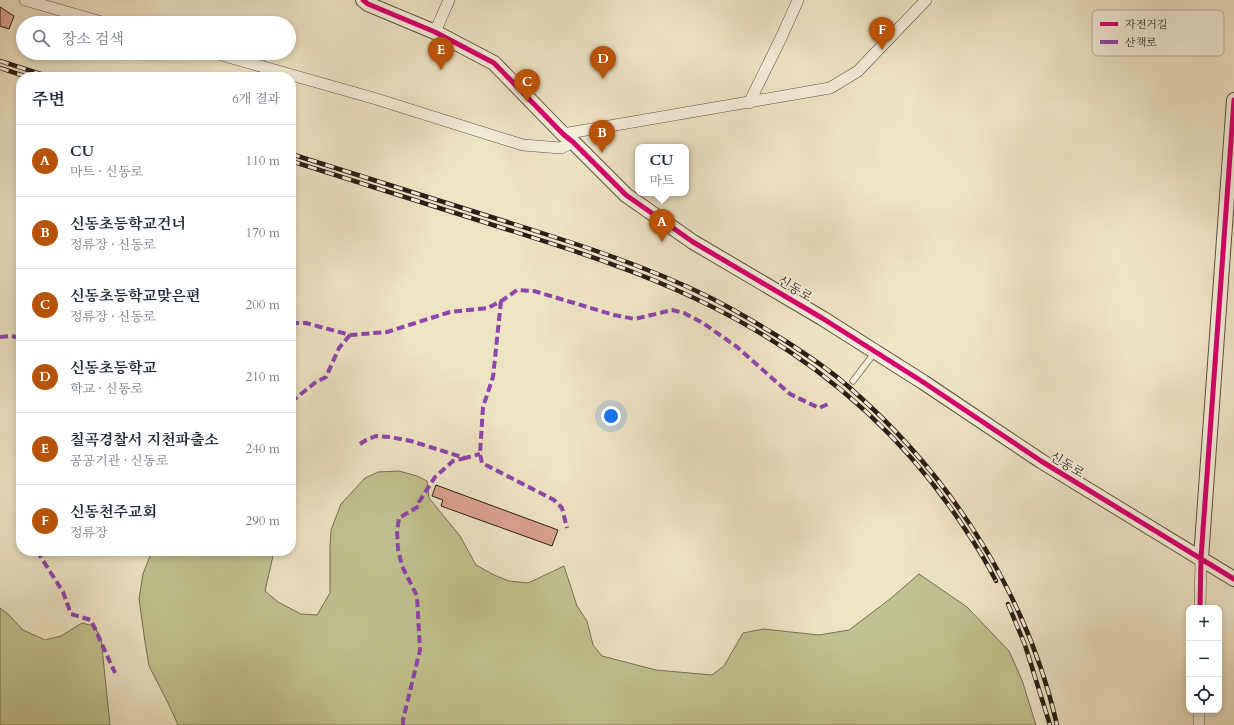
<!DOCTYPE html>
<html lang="ko">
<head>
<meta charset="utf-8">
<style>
	body { margin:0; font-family:Cardo,"Noto Serif KR",serif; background:#f6f6f7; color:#1f2937 }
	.controls { position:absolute; right:12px; bottom:12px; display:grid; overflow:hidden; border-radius:8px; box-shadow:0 2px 6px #0003 }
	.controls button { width:36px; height:36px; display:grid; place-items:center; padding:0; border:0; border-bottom:1px solid #e0e1e3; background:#fff; color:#1f2937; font:20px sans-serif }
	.you { position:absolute; left:611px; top:416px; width:14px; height:14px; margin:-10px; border:3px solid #fff; border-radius:50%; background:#1a73e8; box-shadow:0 0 0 6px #1a73e833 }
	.badge { display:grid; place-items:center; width:26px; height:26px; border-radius:50%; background:#b45309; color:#fff; font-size:13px; font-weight:700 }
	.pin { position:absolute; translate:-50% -33px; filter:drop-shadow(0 1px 2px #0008) }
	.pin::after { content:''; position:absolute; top:21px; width:14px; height:12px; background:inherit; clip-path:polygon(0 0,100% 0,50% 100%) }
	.popup { position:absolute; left:635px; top:144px; width:54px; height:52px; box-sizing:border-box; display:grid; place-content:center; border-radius:8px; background:#fff; filter:drop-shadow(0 1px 3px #0005); font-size:13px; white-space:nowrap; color:#747a83 }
	.popup b { font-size:15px; color:#1f2937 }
	.popup::after { content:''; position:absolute; left:50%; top:100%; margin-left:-8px; border:8px solid transparent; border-top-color:#fff }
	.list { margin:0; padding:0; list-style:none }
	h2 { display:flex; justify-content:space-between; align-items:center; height:52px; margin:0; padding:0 16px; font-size:17px }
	h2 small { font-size:13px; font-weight:400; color:#747a83 }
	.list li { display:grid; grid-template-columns:26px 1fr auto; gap:12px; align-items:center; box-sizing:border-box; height:72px; padding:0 16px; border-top:1px solid #e0e1e3 }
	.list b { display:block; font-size:15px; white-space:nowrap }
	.list p { margin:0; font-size:13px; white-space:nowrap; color:#747a83 }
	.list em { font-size:13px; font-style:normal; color:#747a83 }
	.icon { flex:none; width:22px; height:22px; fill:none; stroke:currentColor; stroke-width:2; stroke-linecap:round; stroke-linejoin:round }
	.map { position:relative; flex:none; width:1234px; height:725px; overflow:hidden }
	.search { position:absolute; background:#fff; box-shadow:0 2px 6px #0003; left:16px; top:16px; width:280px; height:44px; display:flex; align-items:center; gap:10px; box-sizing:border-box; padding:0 14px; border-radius:22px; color:#747a83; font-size:15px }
	.panel { position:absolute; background:#fff; box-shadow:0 2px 6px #0003; left:16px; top:72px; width:280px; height:484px; border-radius:16px }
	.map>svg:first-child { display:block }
	.green { fill:#c0c28f; stroke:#757054 }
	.building { fill:#dba28f; stroke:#2a1e18 }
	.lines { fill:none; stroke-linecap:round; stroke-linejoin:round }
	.service-casing { stroke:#5b5043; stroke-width:7 }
	.minor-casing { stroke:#5b5043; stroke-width:12 }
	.tertiary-casing { stroke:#5b5043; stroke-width:16 }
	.service { stroke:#f3edd9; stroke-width:5.5 }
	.minor { stroke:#f3edd9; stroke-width:11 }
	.tertiary { stroke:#f3edd9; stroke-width:14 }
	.rail-casing { stroke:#2a1e18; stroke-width:4.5 }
	.rail { stroke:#f3edd9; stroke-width:3; stroke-dasharray:9; stroke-linecap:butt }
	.quiet { stroke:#8e44ad; stroke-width:4; stroke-dasharray:8 4; stroke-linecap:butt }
	.cycleway-casing { stroke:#f3edd9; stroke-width:8 }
	.cycleway { stroke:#d6006c; stroke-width:5 }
	.labels { text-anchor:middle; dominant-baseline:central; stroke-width:3.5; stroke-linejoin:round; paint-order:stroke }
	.street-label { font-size:13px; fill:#2a1e18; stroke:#f3edd9 }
	.key { fill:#f3edd9; stroke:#b7af9f; stroke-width:1 }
	.key-label { font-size:11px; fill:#2a1e18 }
</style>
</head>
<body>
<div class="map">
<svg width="1234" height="725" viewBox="0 0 1234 725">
	<rect width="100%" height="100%" fill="#ede4c4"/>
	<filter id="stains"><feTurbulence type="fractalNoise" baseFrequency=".005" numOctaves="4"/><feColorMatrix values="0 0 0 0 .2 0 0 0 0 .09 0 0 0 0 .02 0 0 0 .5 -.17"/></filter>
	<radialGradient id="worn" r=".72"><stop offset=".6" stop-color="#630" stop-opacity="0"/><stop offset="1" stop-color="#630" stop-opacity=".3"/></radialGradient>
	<path class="green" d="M399 471 417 476 427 481 429 498 460 536 476 565 494 575 509 581 528 583 564 566 577 606 587 621 593 645 602 656 656 670 712 675 724 666 743 633 763 629 819 635 849 630 890 599 919 574 967 607 1009 651 1022 680 1036 725H178L168 703 149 666 145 642 139 599 143 574 152 551H270L273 556 265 591 278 602 301 614 317 615 330 593V548L331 530 341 504 365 478 378 472Z
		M0 608 8 614 23 630 45 640 61 636 82 623 94 626 101 638 110 725H0Z"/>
	<path class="building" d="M0 7 14 16 9 29 0 26Z
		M436 485 558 530 552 546 441 506 443 500 432 496Z"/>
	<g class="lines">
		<defs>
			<path id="service" d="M853 381 875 352"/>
			<path id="minor" d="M25 0 105 23
				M435 32 449 0
				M214 53 373 98 523 145 561 148 573 142
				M749 103 781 38 798 0
				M563 134 830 88 858 71 926 0
				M1200 608 1201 558
				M1199 725V710"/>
			<path id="tertiary" d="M363 0 368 4 435 32 494 63 563 134 573 142 626 195 693 242 822 318 923 382 1041 461 1234 579
				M1201 558 1234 100"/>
		</defs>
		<use href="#service" class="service-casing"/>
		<use href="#minor" class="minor-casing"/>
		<use href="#tertiary" class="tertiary-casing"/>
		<use href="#service" class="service"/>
		<use href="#minor" class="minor"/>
		<use href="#tertiary" class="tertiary"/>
		<defs>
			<path id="rail" d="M0 61 50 77
				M0 68 27 77
				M291 154C362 176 433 199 504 221 574 243 644 265 709 297 735 310 760 325 784 340 807 355 830 370 850 388 951 476 1027 594 1057 725
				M291 161C357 182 424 203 490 224 559 246 629 267 694 298 803 349 894 422 961 523 974 542 986 561 996 581
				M1008 604 1025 645 1050 725"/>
		</defs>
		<use href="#rail" class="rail-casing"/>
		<use href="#rail" class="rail"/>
		<path class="quiet" d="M501 301 493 377 483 407 480 454 482 463 554 500 562 508 567 528
			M291 323H306L350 335 387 332 450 312 488 308 503 300 517 290 534 291 614 315 635 319 672 310 684 313 703 323 737 347 790 394 819 408 828 404
			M0 337 11 336 21 338
			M291 402 316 382 326 377 339 348 350 335
			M360 444 366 440 376 436 389 437 411 441 465 458 480 454
			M37 551 63 592 71 614 91 620 115 673
			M403 725V720L420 650 417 596 402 566 398 549 397 531 399 518 419 506V502L435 477 453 461 465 458"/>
		<defs>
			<path id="cycleway" d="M363 0 368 4 435 32 494 63 563 134 573 142 626 195 693 242 822 318 923 382 1041 461 1234 579
				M1200 608 1201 558 1234 100"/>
		</defs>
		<use href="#cycleway" class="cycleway-casing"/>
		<use href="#cycleway" class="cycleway"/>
	</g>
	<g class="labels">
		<g class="street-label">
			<text transform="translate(795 289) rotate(31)">신동로</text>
			<text transform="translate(1067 465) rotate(31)">신동로</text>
		</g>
	</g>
	<rect x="1092" y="10" width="132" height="46" rx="6" class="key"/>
	<rect x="1100" y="22" width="18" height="4" fill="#d6006c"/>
	<rect x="1100" y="40" width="18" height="4" fill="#8e44ad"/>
	<g class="key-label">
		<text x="1125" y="28">자전거길</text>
		<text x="1125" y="46">산책로</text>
	</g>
	<rect width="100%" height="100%" filter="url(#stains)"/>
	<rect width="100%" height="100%" fill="url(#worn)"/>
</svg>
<div class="controls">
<button>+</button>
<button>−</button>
<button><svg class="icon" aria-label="locate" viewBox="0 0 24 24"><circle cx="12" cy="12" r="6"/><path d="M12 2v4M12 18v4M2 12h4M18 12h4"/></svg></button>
</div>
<div class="you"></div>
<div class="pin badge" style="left:662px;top:242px">A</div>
<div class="popup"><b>CU</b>마트</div>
<div class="pin badge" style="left:602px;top:153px">B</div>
<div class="pin badge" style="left:527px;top:102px">C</div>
<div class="pin badge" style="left:603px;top:79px">D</div>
<div class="pin badge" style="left:441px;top:70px">E</div>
<div class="pin badge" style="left:882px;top:50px">F</div>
<div class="search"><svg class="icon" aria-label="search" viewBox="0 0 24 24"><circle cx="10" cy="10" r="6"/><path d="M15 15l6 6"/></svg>장소 검색</div>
<section class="panel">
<h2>주변<small>6개 결과</small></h2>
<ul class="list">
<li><span class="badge">A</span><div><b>CU</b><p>마트 · 신동로</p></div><em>110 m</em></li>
<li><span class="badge">B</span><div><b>신동초등학교건너</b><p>정류장 · 신동로</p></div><em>170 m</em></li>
<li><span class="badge">C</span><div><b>신동초등학교맞은편</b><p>정류장 · 신동로</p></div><em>200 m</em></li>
<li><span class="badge">D</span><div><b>신동초등학교</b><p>학교 · 신동로</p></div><em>210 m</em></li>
<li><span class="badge">E</span><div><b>칠곡경찰서 지천파출소</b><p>공공기관 · 신동로</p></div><em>240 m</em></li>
<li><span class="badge">F</span><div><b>신동천주교회</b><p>정류장</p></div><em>290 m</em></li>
</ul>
</section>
</div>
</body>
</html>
